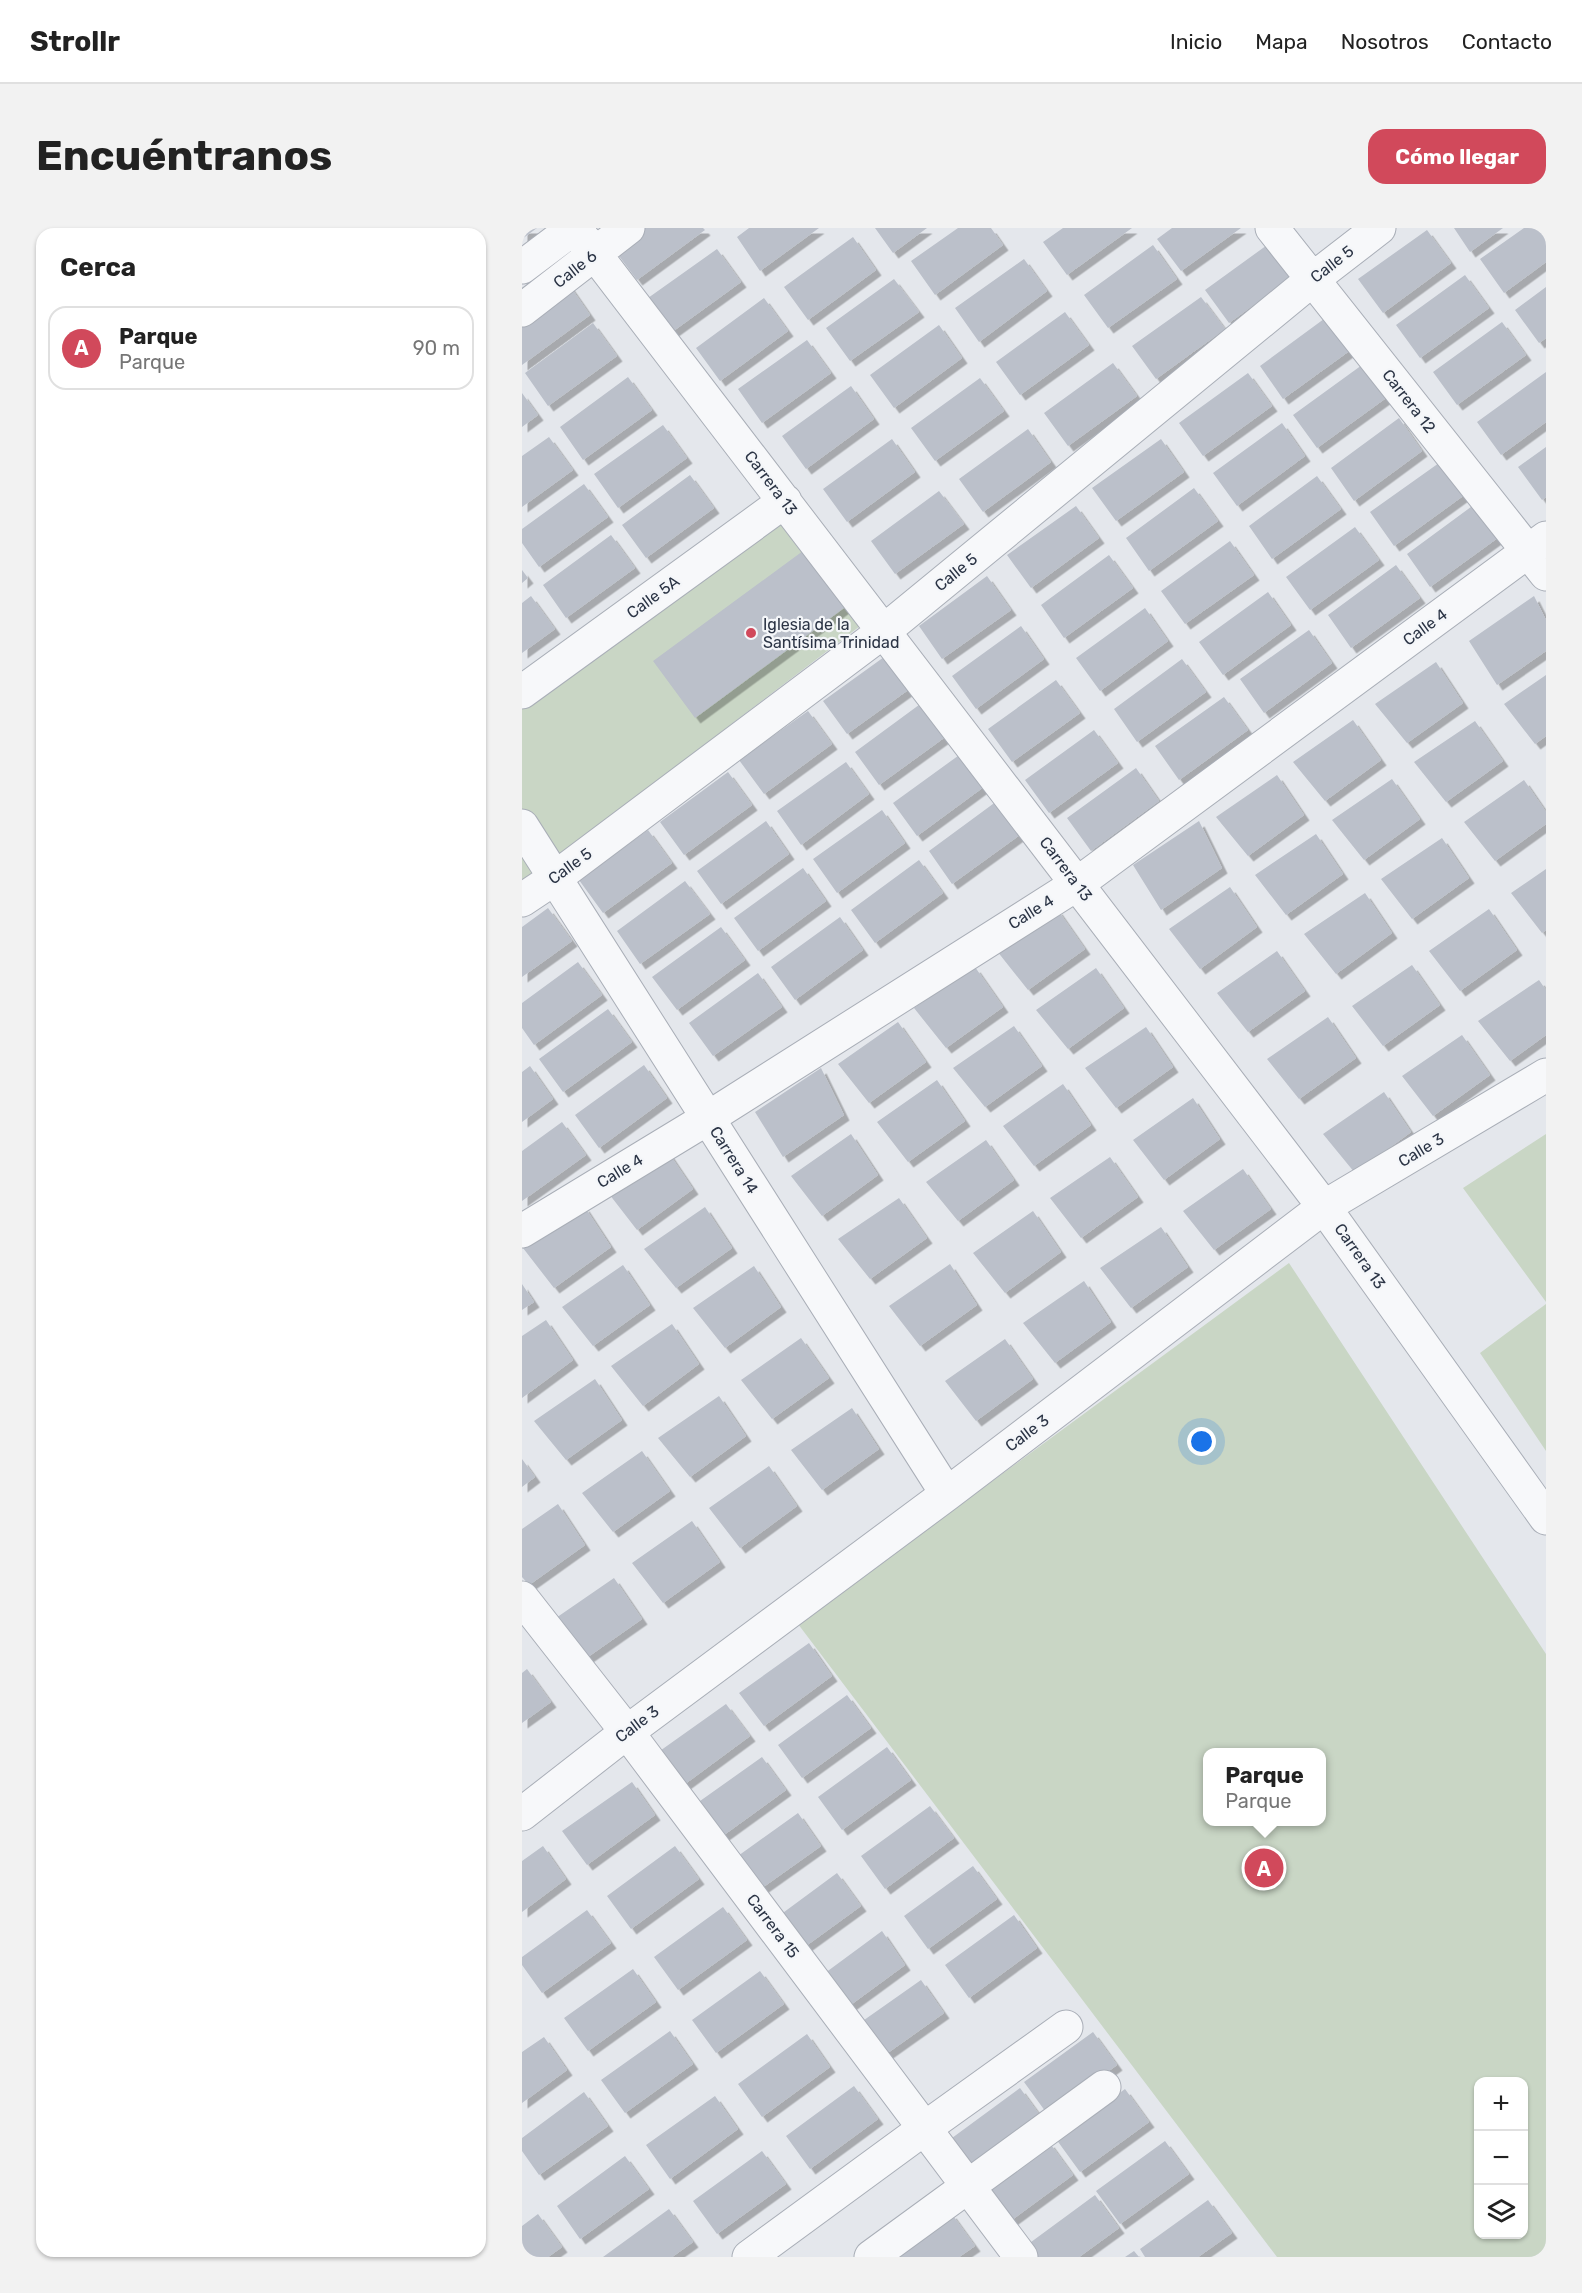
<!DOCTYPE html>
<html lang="es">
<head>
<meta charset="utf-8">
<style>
	body { margin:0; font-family:Rubik,sans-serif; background:#f2f2f2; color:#222 }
	.controls { position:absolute; right:18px; bottom:18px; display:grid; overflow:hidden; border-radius:12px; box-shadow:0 2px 4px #0004 }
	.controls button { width:54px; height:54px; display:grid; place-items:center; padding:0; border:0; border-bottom:2px solid #e0e0e0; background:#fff; color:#222; font:30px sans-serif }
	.you { position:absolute; left:680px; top:1214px; width:21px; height:21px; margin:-15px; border:4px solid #fff; border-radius:50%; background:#1a73e8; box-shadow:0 0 0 9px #1a73e833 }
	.badge { display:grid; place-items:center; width:39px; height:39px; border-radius:50%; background:#d1495b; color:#fff; font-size:20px; font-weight:700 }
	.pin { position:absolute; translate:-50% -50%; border:3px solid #fff; box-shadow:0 2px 6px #0006 }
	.popup { position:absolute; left:681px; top:1520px; width:123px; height:78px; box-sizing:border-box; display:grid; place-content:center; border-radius:12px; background:#fff; filter:drop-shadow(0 2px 4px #0005); font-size:20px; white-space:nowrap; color:#767676 }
	.popup b { font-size:22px; color:#222 }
	.popup::after { content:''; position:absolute; left:50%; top:100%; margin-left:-12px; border:12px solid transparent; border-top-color:#fff }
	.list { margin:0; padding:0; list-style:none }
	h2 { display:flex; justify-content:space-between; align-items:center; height:78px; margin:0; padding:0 24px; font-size:26px }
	h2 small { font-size:20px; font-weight:400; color:#767676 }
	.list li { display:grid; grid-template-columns:39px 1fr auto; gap:18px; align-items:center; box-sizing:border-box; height:84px; margin:0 12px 12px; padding:0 12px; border:2px solid #e0e0e0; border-radius:18px }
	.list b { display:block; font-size:22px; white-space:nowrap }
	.list p { margin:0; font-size:20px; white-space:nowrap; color:#767676 }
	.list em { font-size:20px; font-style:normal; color:#767676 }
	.icon { flex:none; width:33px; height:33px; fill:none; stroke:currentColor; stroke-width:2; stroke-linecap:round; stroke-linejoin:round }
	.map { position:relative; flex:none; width:1024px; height:2029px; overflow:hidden; border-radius:18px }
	header { display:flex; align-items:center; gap:36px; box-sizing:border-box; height:84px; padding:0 30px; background:#fff; border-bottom:2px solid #e0e0e0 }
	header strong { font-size:28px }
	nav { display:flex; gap:33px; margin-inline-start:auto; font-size:21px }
	.intro { display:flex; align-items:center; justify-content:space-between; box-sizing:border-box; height:144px; padding:0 36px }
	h1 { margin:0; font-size:42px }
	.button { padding:15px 27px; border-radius:18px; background:#d1495b; color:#fff; font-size:21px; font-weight:700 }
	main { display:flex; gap:36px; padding:0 36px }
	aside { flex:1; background:#fff; border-radius:18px; box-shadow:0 2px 4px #0004 }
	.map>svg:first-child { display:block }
	.green { fill:#c9d6c5; fill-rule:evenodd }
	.building { fill:#bbc0ca; filter:url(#shadow) }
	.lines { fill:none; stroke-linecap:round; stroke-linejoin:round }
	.minor-casing { stroke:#a9aeb7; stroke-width:35 }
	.minor { stroke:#f7f8fa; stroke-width:33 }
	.poi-dot { fill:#d1495b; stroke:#f4f6f9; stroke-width:2 }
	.labels { text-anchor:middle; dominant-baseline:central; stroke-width:4.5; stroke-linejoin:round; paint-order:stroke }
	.street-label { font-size:16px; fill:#2b3445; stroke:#f4f6f9 }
	.poi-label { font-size:16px; fill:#2b3445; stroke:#f4f6f9; text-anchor:start }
</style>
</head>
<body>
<header>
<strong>Strollr</strong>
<nav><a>Inicio</a><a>Mapa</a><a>Nosotros</a><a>Contacto</a></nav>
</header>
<div class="intro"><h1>Encuéntranos</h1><a class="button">Cómo llegar</a></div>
<main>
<aside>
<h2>Cerca<small></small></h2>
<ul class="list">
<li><span class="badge">A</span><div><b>Parque</b><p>Parque</p></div><em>90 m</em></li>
</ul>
</aside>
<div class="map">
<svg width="1024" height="2029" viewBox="0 0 1024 2029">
	<defs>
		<filter id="shadow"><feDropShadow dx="5.5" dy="5.5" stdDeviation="0" flood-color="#0004"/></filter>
	</defs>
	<rect width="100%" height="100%" fill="#e4e7ec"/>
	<path class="green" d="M266 288 342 395 0 656V475Z
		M1024 906V1074L941 960Z
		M767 1035 1024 1426V2029H755L276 1396ZM685 1524H799V1594H685ZM957 1854H1002V2006H957Z
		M1024 1076V1223L958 1125Z"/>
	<path class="building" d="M0 0H15L0 11Z
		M118 0H181L183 2 115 52 91 20Z
		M227 0H297L238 43 215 9Z
		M353 0H405L371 25Z
		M436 0H469L481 17 413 67 389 33Z
		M541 0H610L545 47 521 14Z
		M650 0H719L659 43 635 11Z
		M932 0H981L948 24Z
		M1002 0H1024V34L982 65 958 31Z
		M905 2 929 35 861 85 836 51Z
		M331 9 354 42 286 92 262 59Z
		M752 12 775 45 707 95 683 62Z
		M631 17 655 51 586 100 562 67Z
		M195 21 219 54 150 104 126 70Z
		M502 31 525 63 457 114 433 80Z
		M943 47 967 80 898 130 874 97Z
		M372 51 397 84 328 133 304 100Z
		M45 54 68 87 0 137V86Z
		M1024 59V110L1017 115 993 82Z
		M679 69 703 101 634 151 610 118Z
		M242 70 266 103 198 153 174 120Z
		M543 84 567 117 498 167 474 134Z
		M806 88 830 121 761 171 738 138Z
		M980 94 1004 127 935 177 911 144Z
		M71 95 95 128 26 178 3 145Z
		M417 97 440 130 372 180 348 147Z
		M285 112 309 145 240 195 216 161Z
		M591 135 615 168 546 218 522 185Z
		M840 137 864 170 795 220 771 187Z
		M1024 144V194L979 227 955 194Z
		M726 145 750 178 681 228 657 195Z
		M106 149 130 182 61 232 38 199Z
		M458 150 482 183 413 233 389 200Z
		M329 158 352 191 284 241 260 208Z
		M0 165 16 187 0 199Z
		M877 190 900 223 832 273 809 240Z
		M760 195 783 228 715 278 691 245Z
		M141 197 165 230 96 280 72 246Z
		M506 201 529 234 461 284 437 251Z
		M27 209 51 242 0 279V228Z
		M370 211 393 244 325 294 301 261Z
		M639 211 662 244 594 293 570 260Z
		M1024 219V269L1020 272 996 239Z
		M917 235 941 268 872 318 848 284Z
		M168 247 192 280 124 330 100 297Z
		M795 248 819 281 750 331 727 298Z
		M62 256 86 289 17 339 0 315V301Z
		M672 260 696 293 627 343 604 310Z
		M417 263 442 296 373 346 349 313Z
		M953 276 977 309 908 359 885 326Z
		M554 278 577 310 509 360 485 327Z
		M833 299 857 332 788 382 764 349Z
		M89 307 113 340 44 390 21 357Z
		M708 313 732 347 663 396 639 363Z
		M285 320 326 377 173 490 131 433Z
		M587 327 611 360 542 410 519 377Z
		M874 337 898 370 829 420 806 387Z
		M0 342 6 350 0 355Z
		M465 348 489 382 420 431 397 398Z
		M746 364 769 397 701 447 677 414Z
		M9 368 33 401 0 425V375Z
		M1012 368 1024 392V423L975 457 947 413Z
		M623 380 646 413 578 463 554 430Z
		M499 398 522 431 454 481 430 448Z
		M787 402 810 435 742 485 718 451Z
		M369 424 393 457 325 506 301 473Z
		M660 431 684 464 615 514 592 481Z
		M914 434 941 475 885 515 853 476Z
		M1024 447V508L1013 516 982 476Z
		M534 452 558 485 490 534 466 501Z
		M702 469 726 502 657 552 633 518Z
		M401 474 426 507 357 557 333 524Z
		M286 483 310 516 242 566 217 532Z
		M831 492 859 532 803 573 771 534Z
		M953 493 981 533 924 574 892 534Z
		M572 502 596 535 527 585 503 552Z
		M440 525 463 558 395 608 371 575Z
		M324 534 347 566 279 617 255 583Z
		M614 540 637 573 569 623 545 590Z
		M206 544 230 577 162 627 138 594Z
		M755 547 782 587 726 628 694 589Z
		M870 551 898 591 842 632 810 592Z
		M1002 552 1024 584V596L973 633 942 594Z
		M475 573 499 606 430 656 407 623Z
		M360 582 383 615 315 665 291 631Z
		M244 593 267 626 199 676 175 643Z
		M677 593 700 640 639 682 611 637Z
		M126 602 150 635 81 685 57 652Z
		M794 606 821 646 764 687 733 647Z
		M920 610 947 650 890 691 859 651Z
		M397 632 421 665 353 715 329 682Z
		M281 640 304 673 236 723 212 690Z
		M1024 641V702L1020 705 989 665Z
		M163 653 188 686 118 736 95 703Z
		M708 659 735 699 678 741 647 701Z
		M843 665 870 705 814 746 782 706Z
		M26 680 50 713 0 749V699Z
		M535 681 563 721 506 762 475 723Z
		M967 681 995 722 938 763 907 723Z
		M318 689 341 722 273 772 249 739Z
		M199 699 223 732 155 782 130 749Z
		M755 723 783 763 726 804 695 765Z
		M56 734 80 767 12 817 0 800V775Z
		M890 737 918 777 861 818 830 778Z
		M453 739 481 779 424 820 392 780Z
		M574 740 602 780 546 821 514 782Z
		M236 745 260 779 191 828 167 795Z
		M1017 752 1024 762V807L988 833 956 793Z
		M86 781 110 814 41 864 17 831Z
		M806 789 834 830 777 871 745 831Z
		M376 794 404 834 347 875 316 836Z
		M492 798 520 838 463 879 431 840Z
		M624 799 651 839 594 880 563 840Z
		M940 807 968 847 911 888 880 848Z
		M122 837 145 870 77 920 53 887Z
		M8 838 31 871 0 894V844Z
		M299 840 322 887 261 929 233 884Z
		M415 852 443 893 386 934 355 894Z
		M541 856 569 897 512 938 481 898Z
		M862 864 889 904 833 945 801 906Z
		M671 870 698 911 642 952 611 912Z
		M40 894 64 927 0 973V923Z
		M329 906 356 947 300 988 269 948Z
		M464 912 492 952 436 993 404 954Z
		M144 921 171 961 115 1002 84 962Z
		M588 929 616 969 559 1010 528 970Z
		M721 941 749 981 692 1022 661 983Z
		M377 970 405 1010 348 1051 316 1011Z
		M62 978 89 1019 32 1060 1 1020Z
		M183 979 210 1020 154 1060 122 1021Z
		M511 983 539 1024 483 1065 451 1025Z
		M639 999 666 1039 609 1080 578 1040Z
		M428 1036 455 1077 398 1118 367 1078Z
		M101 1037 128 1077 71 1118 40 1079Z
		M232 1038 259 1079 203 1120 171 1080Z
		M562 1053 589 1094 533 1135 501 1095Z
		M0 1056 12 1074 0 1082Z
		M24 1092 51 1132 0 1170V1108Z
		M150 1096 177 1136 121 1178 89 1138Z
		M279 1110 307 1150 250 1191 219 1152Z
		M483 1111 511 1151 454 1193 423 1153Z
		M73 1151 100 1192 44 1232 12 1193Z
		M197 1168 224 1208 168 1249 136 1210Z
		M330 1180 357 1221 300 1262 269 1222Z
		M120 1223 148 1263 91 1304 60 1265Z
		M0 1231 13 1249 0 1259Z
		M247 1238 275 1278 218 1320 187 1280Z
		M36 1276 63 1317 7 1357 0 1349V1301Z
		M170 1293 198 1334 141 1375 110 1335Z
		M92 1350 120 1391 63 1431 31 1392Z
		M287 1415 310 1448 242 1498 217 1465Z
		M5 1441 29 1474 0 1495V1445Z
		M325 1467 349 1500 280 1550 256 1517Z
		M204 1476 228 1508 159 1559 135 1525Z
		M365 1519 389 1552 320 1602 296 1569Z
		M240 1529 264 1562 195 1612 171 1578Z
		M110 1554 133 1587 65 1637 40 1603Z
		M408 1578 432 1610 363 1661 339 1628Z
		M276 1585 299 1618 233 1665 209 1633Z
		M21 1618 44 1651 0 1684V1633Z
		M153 1618 177 1651 109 1701 85 1668Z
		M451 1638 475 1671 406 1721 382 1688Z
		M315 1645 339 1678 277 1723 254 1690Z
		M201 1679 225 1712 156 1762 132 1729Z
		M65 1682 89 1715 20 1765 0 1737V1729Z
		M492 1687 515 1720 447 1770 423 1737Z
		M360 1703 383 1737 323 1781 299 1748Z
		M111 1741 134 1774 66 1823 42 1790Z
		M238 1743 262 1776 194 1825 170 1792Z
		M399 1752 422 1785 360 1829 335 1797Z
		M148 1803 171 1836 103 1885 79 1852Z
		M571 1804 595 1837 526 1887 502 1854Z
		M285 1806 308 1839 240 1889 216 1856Z
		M22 1809 45 1842 0 1875V1824Z
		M332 1858 356 1891 288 1941 264 1908Z
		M498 1860 522 1893 453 1943 430 1910Z
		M603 1861 627 1894 558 1944 534 1911Z
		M62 1864 86 1898 17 1947 0 1923V1910Z
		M193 1868 216 1901 148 1951 124 1917Z
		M643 1913 667 1946 598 1996 574 1963Z
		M527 1914 551 1947 483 1997 459 1964Z
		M240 1923 264 1956 195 2006 171 1973Z
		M103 1928 127 1961 58 2011 35 1978Z
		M573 1967 597 2000 557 2029H513L505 2017Z
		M686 1972 710 2005 676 2029H623L618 2021Z
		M147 1981 171 2014 150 2029H81Z
		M429 1985 453 2018 437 2029H369Z
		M16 1986 40 2019 26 2029H0V1998Z
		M612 2023 617 2029H603Z"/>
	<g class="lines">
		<defs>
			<path id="minor" d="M53 0 802 979 1024 1290
				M750 0 1024 346
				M0 39 52 0
				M0 82 106 0
				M0 464 263 273
				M0 598 425 1266
				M0 672 33 650 362 403 791 51 857 0
				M0 1003 186 890 555 656 1024 310
				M0 1370 105 1504 499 2029
				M0 1586 105 1504 425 1266 802 979 1024 847
				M227 2029 403 1900 544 1799
				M349 2029 582 1859"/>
		</defs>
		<use href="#minor" class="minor-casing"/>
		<use href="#minor" class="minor"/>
	</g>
	<circle class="poi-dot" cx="229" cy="405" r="6"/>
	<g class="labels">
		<g class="street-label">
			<text transform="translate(810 36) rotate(-38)">Calle 5</text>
			<text transform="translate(53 41) rotate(-38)">Calle 6</text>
			<text transform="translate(887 173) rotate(52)">Carrera 12</text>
			<text transform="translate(249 255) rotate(53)">Carrera 13</text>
			<text transform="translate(434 344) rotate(-39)">Calle 5</text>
			<text transform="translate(131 369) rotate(-36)">Calle 5A</text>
			<text transform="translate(903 399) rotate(-36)">Calle 4</text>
			<text transform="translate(48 638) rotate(-36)">Calle 5</text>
			<text transform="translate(544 641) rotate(53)">Carrera 13</text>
			<text transform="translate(509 684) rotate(-32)">Calle 4</text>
			<text transform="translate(899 922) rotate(-31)">Calle 3</text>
			<text transform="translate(212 932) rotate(58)">Carrera 14</text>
			<text transform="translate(98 943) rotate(-31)">Calle 4</text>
			<text transform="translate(838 1028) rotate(55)">Carrera 13</text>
			<text transform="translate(505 1205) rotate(-37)">Calle 3</text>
			<text transform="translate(115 1496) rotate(-37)">Calle 3</text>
			<text transform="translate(251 1698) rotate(53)">Carrera 15</text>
		</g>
		<g class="poi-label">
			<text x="241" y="396">Iglesia de la<tspan x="241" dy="18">Santísima Trinidad</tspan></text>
		</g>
	</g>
</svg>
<div class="controls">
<button>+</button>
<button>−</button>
<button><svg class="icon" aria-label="layers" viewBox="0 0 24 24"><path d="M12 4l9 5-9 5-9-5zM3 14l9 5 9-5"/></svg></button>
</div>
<div class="you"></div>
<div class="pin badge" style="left:742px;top:1640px">A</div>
<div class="popup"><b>Parque</b>Parque</div>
</div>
</main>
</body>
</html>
